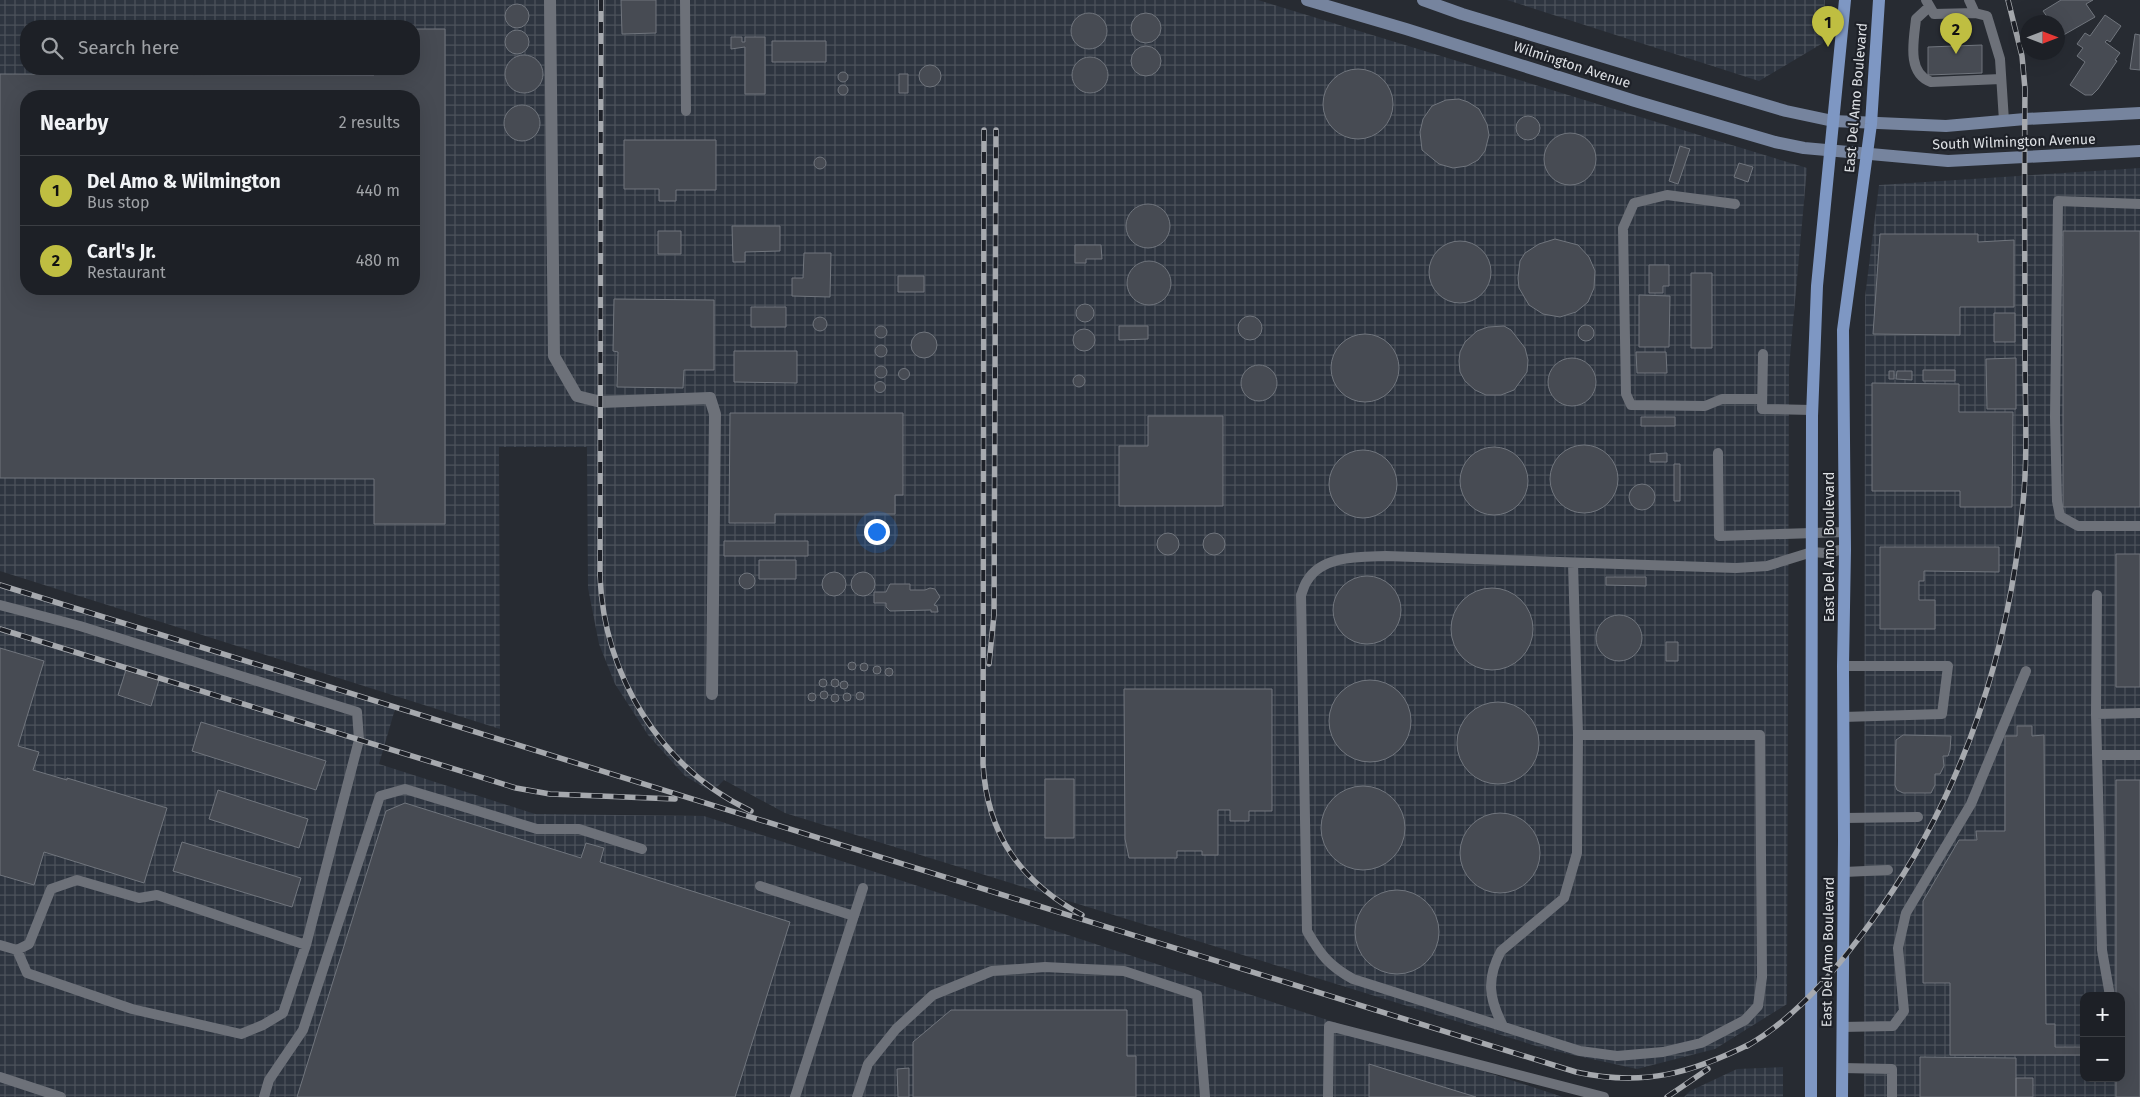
<!DOCTYPE html>
<html lang="en">
<head>
<meta charset="utf-8">
<style>
	body { margin:0; font-family:"Fira Sans",sans-serif; background:#2a2d32; color:#f1f3f6 }
	.controls { position:absolute; right:15px; bottom:15px; display:grid; overflow:hidden; border-radius:10px; box-shadow:0 5px 20px #0002 }
	.controls button { width:45px; height:45px; display:grid; place-items:center; padding:0; border:0; border-bottom:1px solid #3b3e43; background:#1d2026; color:#f1f3f6; font:25px sans-serif }
	.compass { position:absolute; left:2020px; top:15px; width:45px; height:45px; border-radius:50%; background:#1d2026; box-shadow:0 5px 20px #0002; rotate:90deg }
	.you { position:absolute; left:876px; top:531px; width:18px; height:18px; margin:-12px; border:4px solid #fff; border-radius:50%; background:#1a73e8; box-shadow:0 0 0 8px #1a73e833 }
	.badge { display:grid; place-items:center; width:32px; height:32px; border-radius:50%; background:#bfbe41; color:#111; font-size:16px; font-weight:700 }
	.pin { position:absolute; translate:-50% -41px; filter:drop-shadow(0 1px 2px #0008) }
	.pin::after { content:''; position:absolute; top:26px; width:18px; height:15px; background:inherit; clip-path:polygon(0 0,100% 0,50% 100%) }
	.list { margin:0; padding:0; list-style:none }
	h2 { display:flex; justify-content:space-between; align-items:center; height:65px; margin:0; padding:0 20px; font-size:21px }
	h2 small { font-size:16px; font-weight:400; color:#a0a3a7 }
	.list li { display:grid; grid-template-columns:32px 1fr auto; gap:15px; align-items:center; box-sizing:border-box; height:70px; padding:0 20px; border-top:1px solid #3b3e43 }
	.list b { display:block; font-size:19px; white-space:nowrap }
	.list p { margin:0; font-size:16px; white-space:nowrap; color:#a0a3a7 }
	.list em { font-size:16px; font-style:normal; color:#a0a3a7 }
	.icon { flex:none; width:28px; height:28px; fill:none; stroke:currentColor; stroke-width:2; stroke-linecap:round; stroke-linejoin:round }
	.map { position:relative; flex:none; width:2140px; height:1097px; overflow:hidden }
	.search { position:absolute; background:#1d2026; box-shadow:0 5px 20px #0002; left:20px; top:20px; width:400px; height:55px; display:flex; align-items:center; gap:12px; box-sizing:border-box; padding:0 18px; border-radius:20px; color:#a0a3a7; font-size:19px }
	.panel { position:absolute; background:#1d2026; box-shadow:0 5px 20px #0002; left:20px; top:90px; width:400px; height:205px; border-radius:20px }
	.map>svg:first-child { display:block }
	.industrial { fill:url(#industrial-grid); fill-rule:evenodd }
	.building { fill:#474b53; stroke:#70757d; fill-rule:evenodd }
	.lines { fill:none; stroke-linecap:round; stroke-linejoin:round }
	.lane { stroke:#6d7179; stroke-width:10 }
	.street { stroke:#6d7179; stroke-width:12 }
	.secondary { stroke:#76849e; stroke-width:12 }
	.primary { stroke:#7e97c3; stroke-width:12 }
	.rail-casing { stroke:#a6a9ae; stroke-width:5.5 }
	.rail { stroke:#1e2128; stroke-width:4; stroke-dasharray:11; stroke-linecap:butt }
	.labels { text-anchor:middle; dominant-baseline:central; stroke-width:4.5; stroke-linejoin:round; paint-order:stroke }
	.street-label { font-size:14px; fill:#dee1e5; stroke:#1e2128 }
</style>
</head>
<body>
<div class="map">
<svg width="2140" height="1097" viewBox="0 0 2140 1097">
	<defs>
		<pattern id="industrial-grid" width="8" height="8" patternUnits="userSpaceOnUse" patternTransform="scale(1.25)"><rect width="8" height="8" fill="#2e3540"/><path d="M0 4h8M4 0v8" fill="none" stroke="#4c525b"/></pattern>
	</defs>
	<rect width="100%" height="100%" fill="#272b32"/>
	<path class="industrial" d="M0 0H1258L1807 168 1789 368 1787 1004 1715 1049 1637 1069 1546 1049 785 813 724 780 712 792 685 776 648 735 615 684 599 644 588 588 587 447H499L500 729 0 571ZM26 26H414V69H26ZM26 96H414V289H26Z
		M1507 0H1825L1823 43 1759 81Z
		M2140 168V1097H1864L1865 297 1879 185ZM2084 996H2121V1078H2084Z
		M0 587 395 709 379 764 535 814 704 816 1563 1097H0Z
		M1783 1067V1097H1684L1690 1091 1737 1069Z"/>
	<path class="building" d="M621 0H656V33L622 34Z
		M2061 0H2093L2086 4 2095 17 2060 37 2058 33V22H2051L2043 11Z
		M505 16a12 12 0 1 1 24 0a12 12 0 1 1-24 0Z
		M1071 31a18 18 0 1 1 36 0a18 18 0 1 1-36 0Z
		M1131 28a15 15 0 1 1 30 0a15 15 0 1 1-30 0Z
		M2105 15 2121 26 2110 42 2107 40 2105 42 2120 53 2115 60 2117 61 2098 89 2092 95H2085L2070 85 2085 62 2077 56 2083 48 2077 44 2085 33 2090 36Z
		M414 29H445V524H374V479L0 478V74L374 75V69H414ZM26 96H414V289H26Z
		M505 42a12 12 0 1 1 24 0a12 12 0 1 1-24 0Z
		M2135 34 2140 35V70L2130 69Z
		M731 37H742V42H745V37H765V94H745V47L731 49Z
		M772 41H826V62H772Z
		M1982 45V73L1928 75V47Z
		M1131 61a15 15 0 1 1 30 0a15 15 0 1 1-30 0Z
		M505 74a19 19 0 1 1 38 0a19 19 0 1 1-38 0Z
		M1072 75a18 18 0 1 1 36 0a18 18 0 1 1-36 0Z
		M919 76a11 11 0 1 1 22 0a11 11 0 1 1-22 0Z
		M1323 104a35 35 0 1 1 70 0a35 35 0 1 1-70 0Z
		M838 77a5 5 0 1 1 10 0a5 5 0 1 1-10 0Z
		M899 74H908V93H899Z
		M838 90a5 5 0 1 1 10 0a5 5 0 1 1-10 0Z
		M1459 99 1468 102 1479 109 1487 124 1489 135 1485 151 1478 160 1467 166 1453 168 1439 164 1422 150 1420 132 1423 119 1432 106 1446 100Z
		M504 123a18 18 0 1 1 36 0a18 18 0 1 1-36 0Z
		M1516 128a12 12 0 1 1 24 0a12 12 0 1 1-24 0Z
		M1544 159a26 26 0 1 1 52 0a26 26 0 1 1-52 0Z
		M624 140H716V190H676V201H659V189H624Z
		M1680 146 1690 149 1678 184 1669 181Z
		M814 163a6 6 0 1 1 12 0a6 6 0 1 1-12 0Z
		M1739 163 1753 167 1748 182 1734 177Z
		M1126 226a22 22 0 1 1 44 0a22 22 0 1 1-44 0Z
		M732 226H780V251L745 252V262H733Z
		M658 231H681V254H658Z
		M2063 231H2140V507H2063Z
		M1880 234H1978V242L2014 240V307H1960V335L1873 334Z
		M1555 239 1578 245 1589 257 1595 271 1594 288 1588 302 1576 312 1560 317 1543 314 1529 305 1519 288 1518 278 1520 261 1525 253 1539 244Z
		M1429 272a31 31 0 1 1 62 0a31 31 0 1 1-62 0Z
		M1075 245H1101L1102 259H1086V263H1075Z
		M804 253H831L830 297 792 296V278H803Z
		M1127 283a22 22 0 1 1 44 0a22 22 0 1 1-44 0Z
		M1649 265H1669V286H1663V293H1649Z
		M1691 273H1712V348H1691Z
		M898 276H924V292H898Z
		M1639 295 1670 296 1669 347H1639Z
		M614 299 714 300V370H684L683 388 617 387 618 352 613 351Z
		M1076 313a9 9 0 1 1 18 0a9 9 0 1 1-18 0Z
		M751 307H786V327H751Z
		M1994 313H2015V342H1994Z
		M1238 328a12 12 0 1 1 24 0a12 12 0 1 1-24 0Z
		M813 324a7 7 0 1 1 14 0a7 7 0 1 1-14 0Z
		M1578 333a8 8 0 1 1 16 0a8 8 0 1 1-16 0Z
		M875 332a6 6 0 1 1 12 0a6 6 0 1 1-12 0Z
		M1119 326H1148V339L1119 340Z
		M1504 326 1511 330 1525 348 1528 360 1527 372 1514 390 1501 395H1486L1475 390 1465 381 1460 372 1459 361 1460 352 1465 342 1477 331 1488 327Z
		M1073 340a11 11 0 1 1 22 0a11 11 0 1 1-22 0Z
		M911 345a13 13 0 1 1 26 0a13 13 0 1 1-26 0Z
		M1331 368a34 34 0 1 1 68 0a34 34 0 1 1-68 0Z
		M875 351a6 6 0 1 1 12 0a6 6 0 1 1-12 0Z
		M734 351H797V383L734 382Z
		M1636 352H1666L1667 373H1637Z
		M2016 358V409H1987L1986 359Z
		M1548 382a24 24 0 1 1 48 0a24 24 0 1 1-48 0Z
		M1241 383a18 18 0 1 1 36 0a18 18 0 1 1-36 0Z
		M875 372a6 6 0 1 1 12 0a6 6 0 1 1-12 0Z
		M898.5 374a5.5 5.5 0 1 1 11 0a5.5 5.5 0 1 1-11 0Z
		M1923 370H1955V381H1923Z
		M1889 371H1894V379H1889Z
		M1897 371H1912V380L1896 379Z
		M1073 381a6 6 0 1 1 12 0a6 6 0 1 1-12 0Z
		M874.5 387a5.5 5.5 0 1 1 11 0a5.5 5.5 0 1 1-11 0Z
		M1872 383 1959 384V412H2013L2012 507H1960V491H1872Z
		M730 413H903V495H895V514H775V523H729Z
		M1148 416H1223V506H1119V446H1148Z
		M1641 417H1675V426H1641Z
		M1550 479a34 34 0 1 1 68 0a34 34 0 1 1-68 0Z
		M1460 481a34 34 0 1 1 68 0a34 34 0 1 1-68 0Z
		M1329 484a34 34 0 1 1 68 0a34 34 0 1 1-68 0Z
		M1667 453V462H1650V454Z
		M1674 464H1680V501H1674Z
		M1629 497a13 13 0 1 1 26 0a13 13 0 1 1-26 0Z
		M1203 544a11 11 0 1 1 22 0a11 11 0 1 1-22 0Z
		M1157 544a11 11 0 1 1 22 0a11 11 0 1 1-22 0Z
		M724 541H808V556H724Z
		M1880 547H1999V572L1924 571V581H1919V600H1935V629H1880Z
		M2116 554H2140V687H2116Z
		M759 560H796V579H759Z
		M851 584a12 12 0 1 1 24 0a12 12 0 1 1-24 0Z
		M822 584a12 12 0 1 1 24 0a12 12 0 1 1-24 0Z
		M739 581a8 8 0 1 1 16 0a8 8 0 1 1-16 0Z
		M1333 610a34 34 0 1 1 68 0a34 34 0 1 1-68 0Z
		M1606 577H1646V586L1606 585Z
		M890 584H910V590H925L930 588 935 589 940 597 934 605 937 606 938 612H931V610L890 611 886 607V603H874V592H886Z
		M1451 629a41 41 0 1 1 82 0a41 41 0 1 1-82 0Z
		M1596 638a23 23 0 1 1 46 0a23 23 0 1 1-46 0Z
		M1666 642H1678V661H1666Z
		M0 648 44 661 18 746 39 752 33 770 67 780V778L167 808 144 883 44 852 34 885 0 875Z
		M848 666a4 4 0 1 1 8 0a4 4 0 1 1-8 0Z
		M860 667a4 4 0 1 1 8 0a4 4 0 1 1-8 0Z
		M873 670a4 4 0 1 1 8 0a4 4 0 1 1-8 0Z
		M885 672a4 4 0 1 1 8 0a4 4 0 1 1-8 0Z
		M126 670 159 680 151 706 118 695Z
		M831 683a4 4 0 1 1 8 0a4 4 0 1 1-8 0Z
		M819 683a4 4 0 1 1 8 0a4 4 0 1 1-8 0Z
		M1329 721a41 41 0 1 1 82 0a41 41 0 1 1-82 0Z
		M840 685a4 4 0 1 1 8 0a4 4 0 1 1-8 0Z
		M1124 689H1272V811H1249V821H1230V810H1218V855H1202V851H1177V858H1129L1125 839Z
		M820 695a4 4 0 1 1 8 0a4 4 0 1 1-8 0Z
		M856 696a4 4 0 1 1 8 0a4 4 0 1 1-8 0Z
		M808 697a4 4 0 1 1 8 0a4 4 0 1 1-8 0Z
		M843 697a4 4 0 1 1 8 0a4 4 0 1 1-8 0Z
		M831 698a4 4 0 1 1 8 0a4 4 0 1 1-8 0Z
		M1457 743a41 41 0 1 1 82 0a41 41 0 1 1-82 0Z
		M201 722 326 761 316 790 192 751Z
		M2017 726H2032V736L2044 735 2046 1024H2055V1047H2082V1055H1950V983H1923V901L1959 840H1977L1976 831H2005V736H2017Z
		M1903 735 1951 736 1950 750 1948 756H1943L1944 766 1940 774H1935V785L1931 793H1903L1897 790 1895 785 1896 740Z
		M1045 779H1074V838H1045Z
		M2116 780H2140V1097H2116V1078H2121V996H2116Z
		M1321 828a42 42 0 1 1 84 0a42 42 0 1 1-84 0Z
		M218 790 308 819 299 848 209 819Z
		M405 803 581 858 586 843 604 848 600 862 790 922 735 1097H297L386 811Z
		M1460 853a40 40 0 1 1 80 0a40 40 0 1 1-80 0Z
		M182 842 301 878 292 907 173 871Z
		M1355 932a42 42 0 1 1 84 0a42 42 0 1 1-84 0Z
		M951 1010H1127V1056H1136V1097H913V1042Z
		M1920 1057 2016 1058V1097H1920Z
		M1369 1064 1476 1097H1369Z
		M909 1068V1097H898L897 1069Z
		M2016 1078H2033V1097H2016Z"/>
	<g class="lines">
		<path class="lane" d="M685 0 686 111
			M1926 0 1934 14 1976 13
			M1969 0 1975 13 1987 16 2000 59 2004 121
			M1929 7 1916 19C1914 39 1906 73 1931 82L2001 79
			M1735 204 1667 195 1634 203 1623 228 1626 394 1631 405 1705 406 1722 399H1762
			M2140 204 2058 201 2055 417 2057 501 2060 516 2078 526H2140
			M1763 354 1762 409 1812 410
			M1718 453 1719 536 1845 532
			M0 605 80 626 357 712 359 740 306 945
			M1843 666H1948L1942 714 1843 717
			M2096 714 2097 595
			M1578 735H1760L1762 977 1758 1006 1745 1020 1701 1043 1663 1052 1617 1056 1580 1051 1353 979C1329 966 1320 954 1307 931L1301 595C1303 591 1304 585 1307 581 1322 555 1360 557 1386 556L1736 568 1767 566 1812 552 1825 553 1845 549
			M2097 755H2140
			M1844 818 1918 817
			M1844 872 1888 870
			M760 886 854 916
			M0 945 17 950 29 944 51 889 77 880 139 898 157 895 306 945 283 1013 263 1025 241 1034 132 1009 27 973 17 950
			M2110 996 2102 950 2096 714 2140 713
			M1503 1026C1489 999 1486 979 1501 951L1564 898 1577 853 1578 735 1573 563
			M1842 1027 1893 1026 1904 1011 1898 948 1906 913 1971 804 2026 671
			M1842 1068 1892 1069V1097
			M0 1077 61 1097
			M264 1097 269 1080 303 1030 380 796 405 789 537 829H579L642 849
			M795 1097 863 888
			M857 1097 868 1064 896 1029 933 995 992 971 1045 967 1124 971 1197 995 1205 1097
			M1328 1097 1329 1026 1604 1097"/>
		<path class="street" d="M550 0 554 356 577 396 601 402 710 398 715 414 712 694"/>
		<path class="secondary" d="M1307 0 1406 29 1635 101 1775 142 1804 148 1948 161 2140 151
			M1423 0 1462 14 1644 69 1786 111 1833 121 1946 126 2025 119 2140 113"/>
		<path class="primary" d="M1811 1097 1812 416 1817 286 1845 0
			M1842 1097 1844 841 1843 666 1845 549 1843 330 1871 124 1879 0"/>
		<defs>
			<path id="rail" d="M601 0 600 576C604 675 660 768 751 811
				M984 130 983 764C987 835 1021 882 1082 915
				M0 585 1576 1072C1644 1087 1692 1073 1752 1043
				M0 629 516 788 550 794 675 799
				M989 664 994 615 996 130
				M1747 1046C1802 1014 1845 959 1881 908 1965 788 2010 648 2023 503 2028 454 2025 405 2025 356 2025 267 2024 178 2025 89L2022 56 2008 0
				M1667 1097 1708 1069"/>
		</defs>
		<use href="#rail" class="rail-casing"/>
		<use href="#rail" class="rail"/>
	</g>
	<g class="labels">
		<g class="street-label">
			<text transform="translate(1572 65) rotate(18)">Wilmington Avenue</text>
			<text transform="translate(1856 98) rotate(-85)">East Del Amo Boulevard</text>
			<text transform="translate(2014 142) rotate(-2)">South Wilmington Avenue</text>
			<text transform="translate(1829 547) rotate(-90)">East Del Amo Boulevard</text>
			<text transform="translate(1828 952) rotate(-89)">East Del Amo Boulevard</text>
		</g>
	</g>
</svg>
<div class="controls">
<button>+</button>
<button>−</button>
</div>
<svg class="compass" viewBox="-18 -18 36 36"><path d="M0-13l5 13h-10z" fill="#e53935"/><path d="M0 13l5-13h-10z" fill="#a0a3a7"/></svg>
<div class="you"></div>
<div class="pin badge" style="left:1828px;top:47px">1</div>
<div class="pin badge" style="left:1956px;top:54px">2</div>
<div class="search"><svg class="icon" aria-label="search" viewBox="0 0 24 24"><circle cx="10" cy="10" r="6"/><path d="M15 15l6 6"/></svg>Search here</div>
<section class="panel">
<h2>Nearby<small>2 results</small></h2>
<ul class="list">
<li><span class="badge">1</span><div><b>Del Amo &amp; Wilmington</b><p>Bus stop</p></div><em>440 m</em></li>
<li><span class="badge">2</span><div><b>Carl's Jr.</b><p>Restaurant</p></div><em>480 m</em></li>
</ul>
</section>
</div>
</body>
</html>
